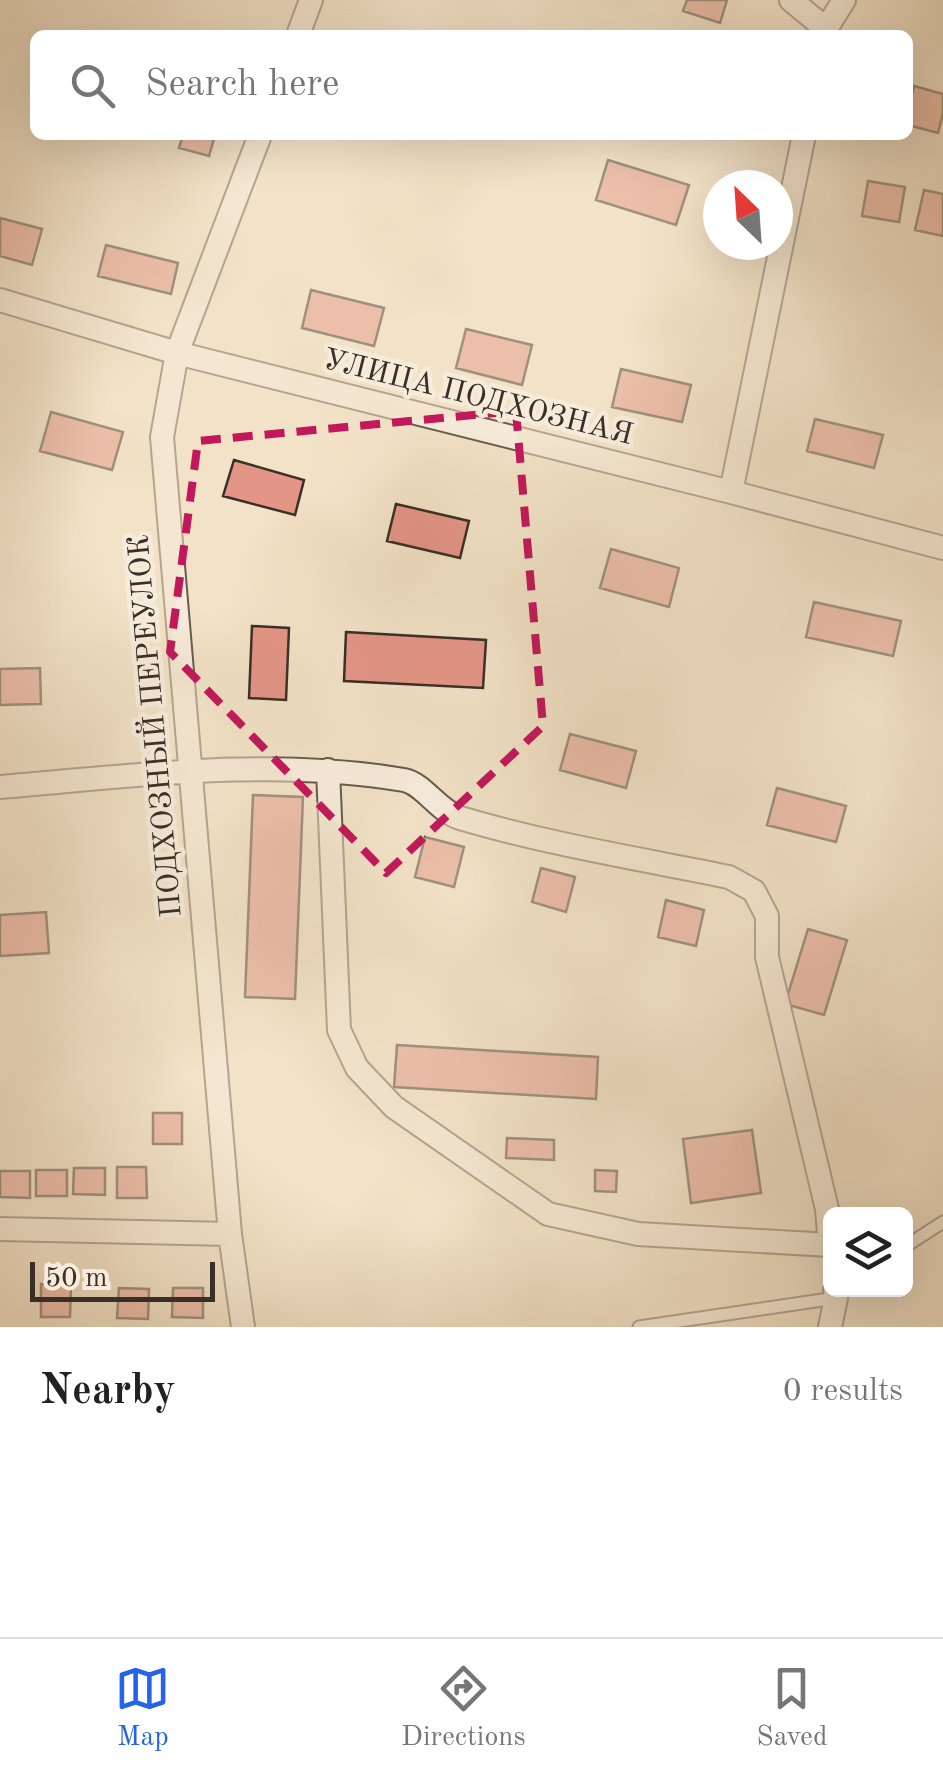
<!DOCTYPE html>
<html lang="en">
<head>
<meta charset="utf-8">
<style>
	body { margin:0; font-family:"Old Standard TT",serif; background:#f2f2f2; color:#222 }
	.controls { position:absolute; right:30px; bottom:30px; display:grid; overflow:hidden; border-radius:15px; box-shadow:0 10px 40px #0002 }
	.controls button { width:90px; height:90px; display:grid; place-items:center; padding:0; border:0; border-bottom:2px solid #e0e0e0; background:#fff; color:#222; font:50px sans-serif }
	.compass { position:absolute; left:703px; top:170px; width:90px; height:90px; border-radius:50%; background:#fff; box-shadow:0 10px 40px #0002; rotate:335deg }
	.scale { position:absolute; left:30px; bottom:25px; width:185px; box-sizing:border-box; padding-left:10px; border:5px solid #3a2f27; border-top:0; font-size:28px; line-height:35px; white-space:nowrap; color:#3a2f27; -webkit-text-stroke:8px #f7ecdb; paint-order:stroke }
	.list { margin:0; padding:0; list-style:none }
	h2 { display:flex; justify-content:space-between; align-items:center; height:130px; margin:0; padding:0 40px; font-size:42px }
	h2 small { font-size:32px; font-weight:400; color:#767676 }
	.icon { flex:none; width:55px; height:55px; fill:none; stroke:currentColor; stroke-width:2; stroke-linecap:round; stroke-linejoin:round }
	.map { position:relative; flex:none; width:943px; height:1327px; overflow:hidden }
	.search { position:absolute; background:#fff; box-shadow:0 10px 40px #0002; left:30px; right:30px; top:30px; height:110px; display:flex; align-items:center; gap:25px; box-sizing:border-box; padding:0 35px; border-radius:15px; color:#767676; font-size:38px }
	.sheet { height:310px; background:#fff }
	nav { display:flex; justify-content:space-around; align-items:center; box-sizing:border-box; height:140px; border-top:2px solid #e0e0e0; background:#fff; font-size:28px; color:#767676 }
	nav a { display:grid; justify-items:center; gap:5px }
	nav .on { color:#2563eb }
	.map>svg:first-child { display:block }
	.building { fill:#e49587; stroke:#3a2f27; stroke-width:2.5 }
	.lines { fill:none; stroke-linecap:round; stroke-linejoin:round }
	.service-casing { stroke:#685c4f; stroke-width:15 }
	.minor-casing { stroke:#685c4f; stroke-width:26 }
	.service { stroke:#f7ecdb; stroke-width:11 }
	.minor { stroke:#f7ecdb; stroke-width:22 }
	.marked { fill:none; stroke:#c2185b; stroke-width:8; stroke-dasharray:20 12; stroke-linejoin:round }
	.labels { text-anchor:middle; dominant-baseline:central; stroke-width:9; stroke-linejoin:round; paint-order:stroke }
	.street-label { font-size:30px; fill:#3a2f27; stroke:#f7ecdb }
</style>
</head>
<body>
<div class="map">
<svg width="943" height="1327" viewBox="0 0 943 1327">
	<rect width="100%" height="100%" fill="#f2e2c7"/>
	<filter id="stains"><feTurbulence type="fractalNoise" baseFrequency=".002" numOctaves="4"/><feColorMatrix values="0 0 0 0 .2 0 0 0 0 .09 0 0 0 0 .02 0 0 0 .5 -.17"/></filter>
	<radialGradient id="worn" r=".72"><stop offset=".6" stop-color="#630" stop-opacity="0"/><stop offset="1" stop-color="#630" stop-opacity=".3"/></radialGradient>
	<path class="building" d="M687 0H727L720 23 683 11Z
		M914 86 943 94V113L938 133 908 125V110Z
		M183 135H215L209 156 179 148Z
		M608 160 689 185 676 225 596 200Z
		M868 181 905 187 899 222 862 216Z
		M924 190 943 194V236L915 230Z
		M0 218 42 229 32 265 0 256Z
		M106 245 178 263 171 294 98 276Z
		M311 290 384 308 374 346 302 328Z
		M466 329 532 345 522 385 456 368Z
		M621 369 691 385 682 422 612 407Z
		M51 412 123 432 112 470 40 451Z
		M815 419 883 435 874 468 807 451Z
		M234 460 304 480 295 515 223 496Z
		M396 504 469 521 460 558 387 541Z
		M611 549 679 568 669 607 600 588Z
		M814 602 901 621 893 656 806 637Z
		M252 626 289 628 286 700 249 698Z
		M346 632 486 640 483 688 344 681Z
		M40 668 41 704 0 705V669Z
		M570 734 636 751 626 788 560 770Z
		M777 788 846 806 836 842 767 825Z
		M253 795 303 797 295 999 245 997Z
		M425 837 464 847 454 887 415 877Z
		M541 868 575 877 566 912 532 902Z
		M666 900 704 910 696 946 658 937Z
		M46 912 49 953 0 956V915Z
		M808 929 847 940 824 1015 785 1004Z
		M397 1045 598 1057 596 1099 394 1087Z
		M153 1113H182V1144H153Z
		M752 1130 761 1193 691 1203 683 1139Z
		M507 1138 554 1140V1160L506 1158Z
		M117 1167H146L147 1198H117Z
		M74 1168H105V1195L73 1194Z
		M36 1170H67V1196H36Z
		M595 1170 617 1171 616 1192 595 1191Z
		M0 1171H30V1198L0 1197Z
		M41 1284 71 1285 70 1317H41Z
		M119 1288 149 1289 148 1319 117 1318Z
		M173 1288H203V1318L172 1317Z"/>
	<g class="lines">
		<defs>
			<path id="service" d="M906 1246 943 1222
				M639 1327 836 1298 847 1290"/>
			<path id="minor" d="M791 0 826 29
				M298 35 311 0
				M825 35 826 29 844 0
				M0 300 177 353 731 492 943 548
				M731 492 804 135
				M328 770 339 1030 357 1068 394 1107 548 1214 638 1234 830 1245
				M0 787C133 776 271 757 404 780 424 784 438 811 460 818 548 844 640 859 729 877L754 891 767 916V957L827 1209 830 1247
				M0 1229 230 1234
				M243 1327 230 1234 162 437 177 353 260 135
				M830 1327 836 1298 835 1290"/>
		</defs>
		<use href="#service" class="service-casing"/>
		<use href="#minor" class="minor-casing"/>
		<use href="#service" class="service"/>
		<use href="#minor" class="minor"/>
	</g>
	<path d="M0 0H943V1327H0ZM516 411 543 726 386 873 170 652 198 441Z" fill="#f2e2c7" fill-opacity=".55" fill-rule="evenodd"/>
	<path class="marked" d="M516 411 543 726 386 873 170 652 198 441Z"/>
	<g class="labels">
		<g class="street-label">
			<text transform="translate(478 398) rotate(14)">УЛИЦА ПОДХОЗНАЯ</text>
			<text transform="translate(156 726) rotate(-95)">ПОДХОЗНЫЙ ПЕРЕУЛОК</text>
		</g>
	</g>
	<rect width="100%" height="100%" filter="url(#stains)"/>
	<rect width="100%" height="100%" fill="url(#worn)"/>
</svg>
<div class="controls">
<button><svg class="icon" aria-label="layers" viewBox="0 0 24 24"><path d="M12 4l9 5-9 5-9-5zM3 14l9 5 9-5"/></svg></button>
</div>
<svg class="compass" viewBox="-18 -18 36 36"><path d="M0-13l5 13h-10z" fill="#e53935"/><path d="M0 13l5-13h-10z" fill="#767676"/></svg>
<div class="scale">50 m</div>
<div class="search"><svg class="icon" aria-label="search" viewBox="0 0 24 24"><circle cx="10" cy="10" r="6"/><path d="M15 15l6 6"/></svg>Search here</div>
</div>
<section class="sheet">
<h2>Nearby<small>0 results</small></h2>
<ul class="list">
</ul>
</section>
<nav>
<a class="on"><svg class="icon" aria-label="map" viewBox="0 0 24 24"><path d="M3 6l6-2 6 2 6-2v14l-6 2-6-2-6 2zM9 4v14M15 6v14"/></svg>Map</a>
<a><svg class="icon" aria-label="directions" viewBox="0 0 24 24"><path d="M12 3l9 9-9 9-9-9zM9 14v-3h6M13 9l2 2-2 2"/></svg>Directions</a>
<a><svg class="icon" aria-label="saved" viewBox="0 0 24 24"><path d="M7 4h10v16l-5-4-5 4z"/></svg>Saved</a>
</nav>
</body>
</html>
